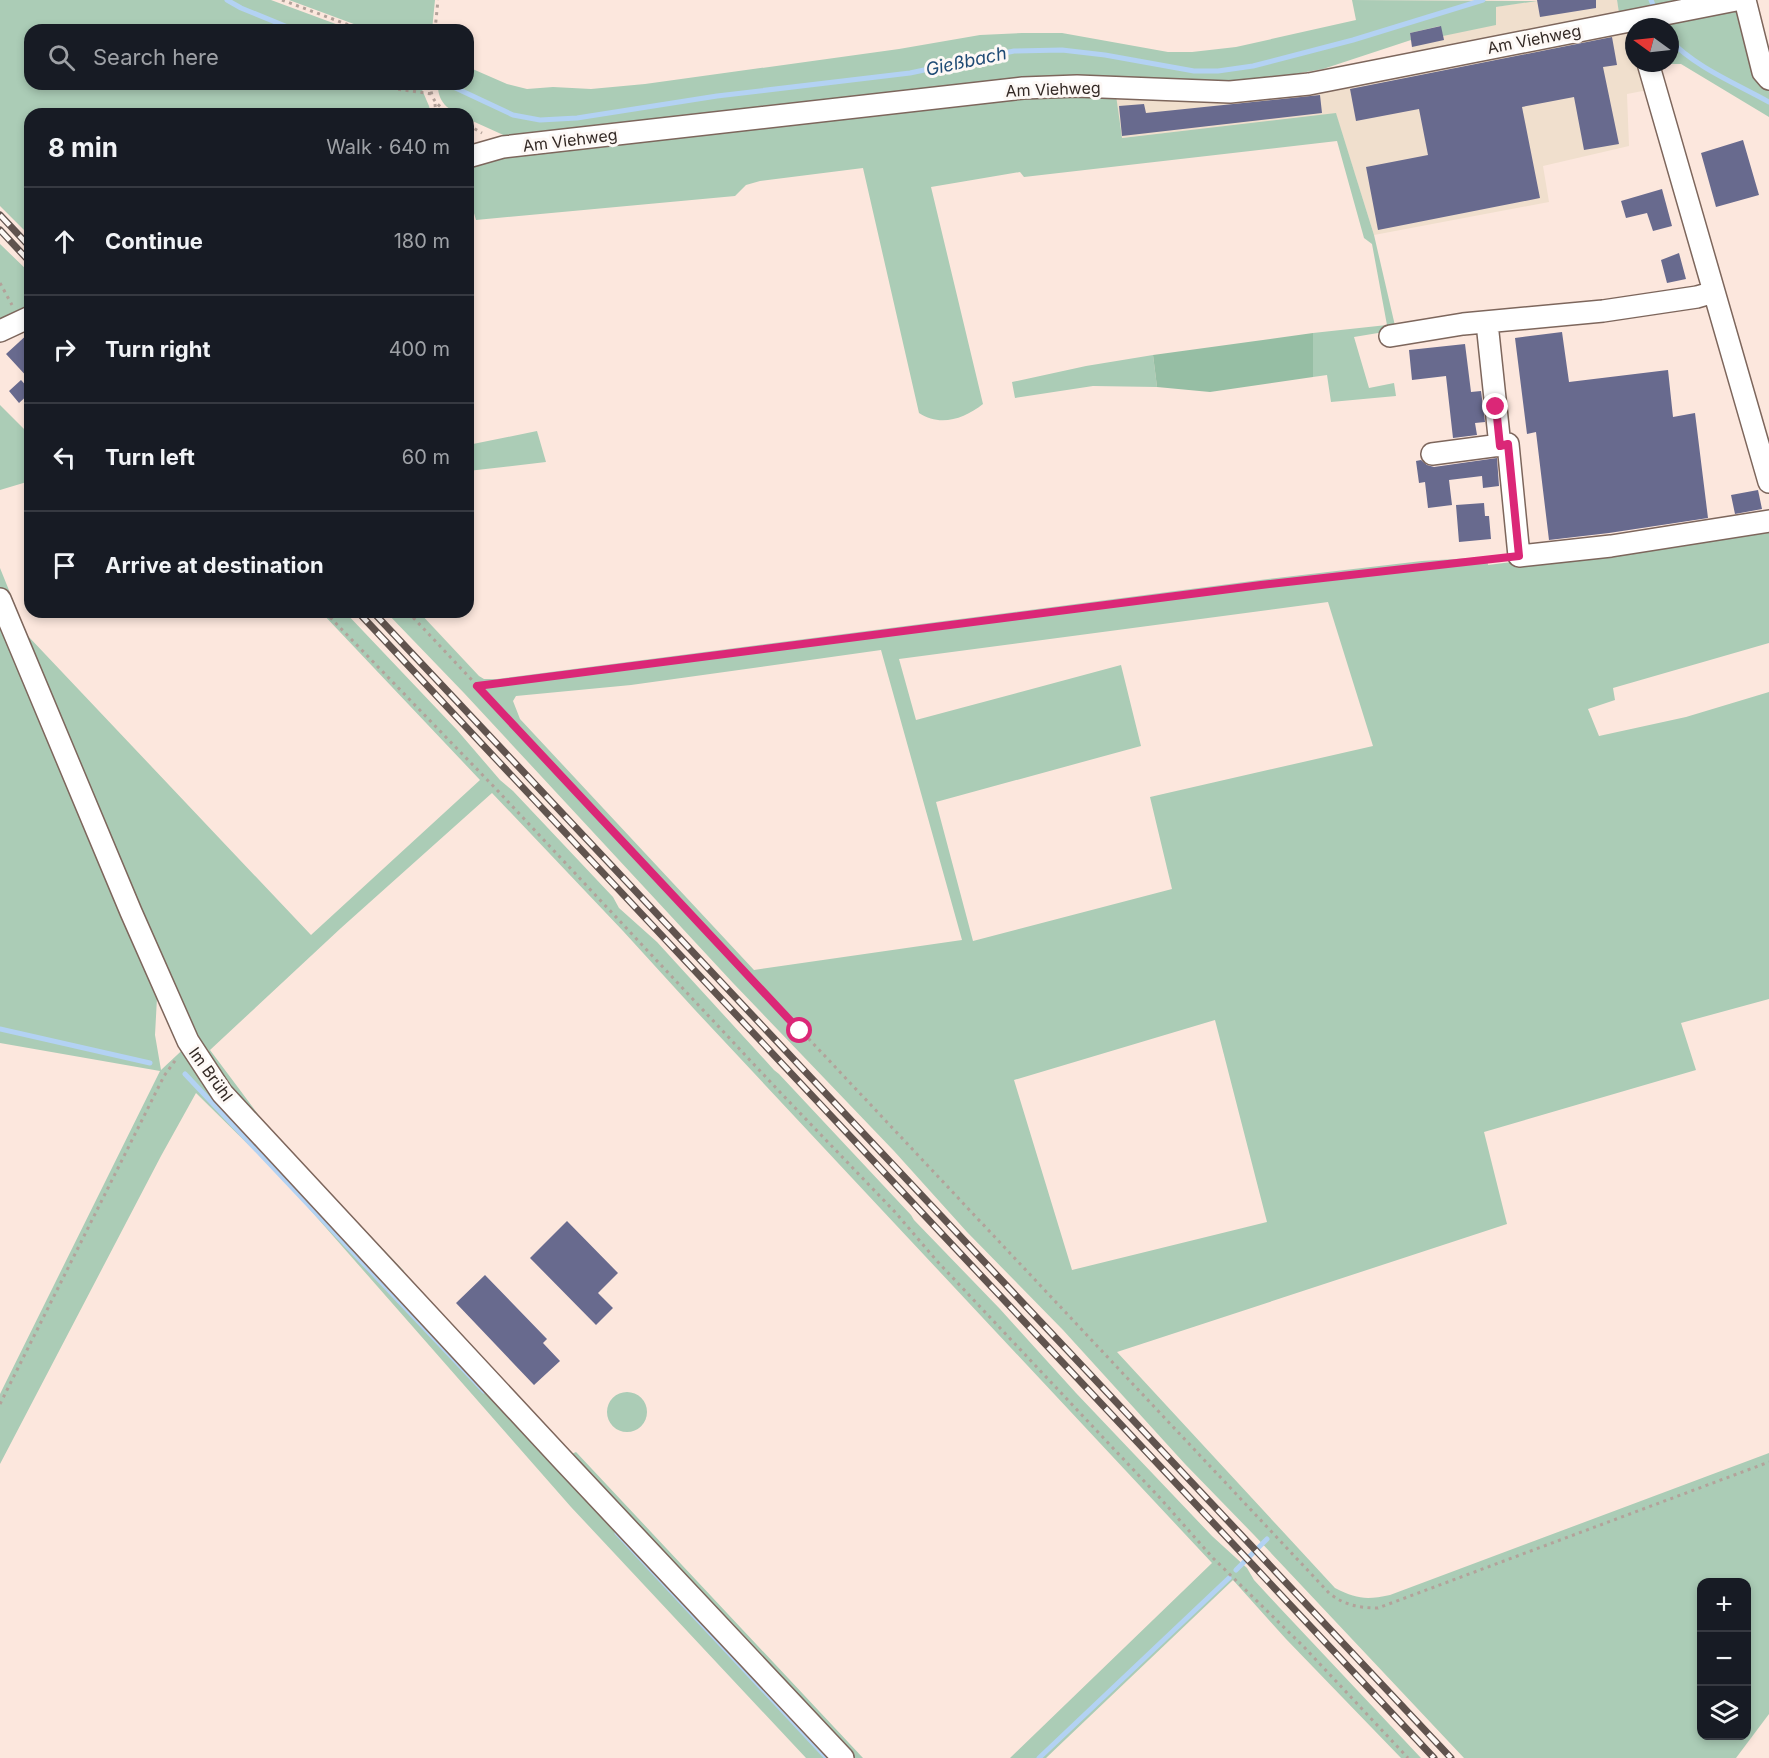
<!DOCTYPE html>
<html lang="en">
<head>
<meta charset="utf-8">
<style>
	body { margin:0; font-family:Inter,sans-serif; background:#20242c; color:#f1f3f6 }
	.controls { position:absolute; right:18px; bottom:18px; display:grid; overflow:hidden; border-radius:12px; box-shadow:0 3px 9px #0003 }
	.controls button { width:54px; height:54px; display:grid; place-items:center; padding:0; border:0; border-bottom:2px solid #363941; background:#171b24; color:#f1f3f6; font:30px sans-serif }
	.compass { position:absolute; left:1625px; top:18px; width:54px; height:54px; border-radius:50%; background:#171b24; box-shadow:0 3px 9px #0003; rotate:285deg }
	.stop { position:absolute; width:18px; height:18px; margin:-14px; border:4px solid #db2777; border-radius:50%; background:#fff }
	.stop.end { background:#db2777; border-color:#fff; box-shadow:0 2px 6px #0008 }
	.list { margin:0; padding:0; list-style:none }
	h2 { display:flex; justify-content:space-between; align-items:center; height:78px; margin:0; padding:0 24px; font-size:26px }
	h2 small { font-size:20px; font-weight:400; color:#9ea1a6 }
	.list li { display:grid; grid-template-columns:39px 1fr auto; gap:18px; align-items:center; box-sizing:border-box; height:108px; padding:0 24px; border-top:2px solid #363941 }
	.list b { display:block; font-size:22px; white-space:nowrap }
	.list em { font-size:20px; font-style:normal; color:#9ea1a6 }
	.icon { flex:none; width:33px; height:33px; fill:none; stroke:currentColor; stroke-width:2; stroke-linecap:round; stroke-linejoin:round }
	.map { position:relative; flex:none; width:1769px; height:1758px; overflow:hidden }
	.search { position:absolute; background:#171b24; box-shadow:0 3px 9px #0003; left:24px; top:24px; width:450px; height:66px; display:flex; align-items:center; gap:15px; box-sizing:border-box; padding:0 21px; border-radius:18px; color:#9ea1a6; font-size:22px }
	.panel { position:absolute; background:#171b24; box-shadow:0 3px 9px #0003; left:24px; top:108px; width:450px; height:510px; border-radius:18px }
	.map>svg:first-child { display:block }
	.commercial { fill:#f0dfcd }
	.green { fill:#abccb6; fill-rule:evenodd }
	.forest { fill:#96bea4 }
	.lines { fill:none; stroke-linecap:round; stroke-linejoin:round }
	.stream { stroke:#b3d2f3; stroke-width:5 }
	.building { fill:#686a8e }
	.minor-casing { stroke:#7d665c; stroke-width:24 }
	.path { stroke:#b3a29a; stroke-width:3; stroke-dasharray:3 4.5; stroke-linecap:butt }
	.minor { stroke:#fff; stroke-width:21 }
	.rail-casing { stroke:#60534e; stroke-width:7 }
	.rail { stroke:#fdf8f5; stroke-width:4.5; stroke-dasharray:14; stroke-linecap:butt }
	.route { stroke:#db2777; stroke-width:8 }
	.labels { text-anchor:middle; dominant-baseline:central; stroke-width:6; stroke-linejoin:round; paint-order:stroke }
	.street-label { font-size:16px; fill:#332925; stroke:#fdf8f5 }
	.water-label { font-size:18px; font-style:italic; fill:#1f4b75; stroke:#fdf8f5 }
</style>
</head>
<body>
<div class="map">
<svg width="1769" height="1758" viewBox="0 0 1769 1758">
	<rect width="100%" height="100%" fill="#fce7dd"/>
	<path class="commercial" d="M1537 0H1617L1622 28 1631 34 1634 43V63H1640L1648 90 1627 94 1629 146 1543 166 1549 202 1374 235 1336 114 1121 138 1116 95 1416 69 1409 33 1441 26 1496 25V7Z"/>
	<path class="green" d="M0 0H271L352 30H30V84H422L420 85 429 106 431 114H30V236L0 206Z
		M289 0H435L432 30H370Z
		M1352 0 1537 1 1496 7V25L1443 36 1440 26 1410 33 1411 40 1323 69 1256 81 1184 84 510 138 468 119V114C450 114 437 102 438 84H468V67L507 84 527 89 553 87 591 89 645 84 899 49 980 35 1022 33H1062L1168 52H1192L1236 47 1356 20Z
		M1617 0H1696L1669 5 1668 2 1619 13Z
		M1741 11 1764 87 1769 89V117L1681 64H1654L1653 63H1670V27H1653L1654 25Z
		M1116 95 1122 138 1336 113 1374 235 1396 330 1354 337 1369 388 1394 383 1396 396 1331 402 1327 375 1313 377V333L1387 325 1372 244 1364 238 1337 141 1024 177 1020 172 931 187 983 404C964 419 940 427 919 413L863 168 760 181 746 185 735 196 476 220 468 193V166L490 158 1033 97Z
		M0 244 30 273V306H26L0 320Z
		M1153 355 1157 387 1093 386 1015 398 1012 382 1086 366Z
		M0 405 28 433 30 432V481L0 490Z
		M537 431 546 462 468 471V445Z
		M1769 529V643L1613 688 1615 700 1588 709 1599 736 1686 717 1769 692V999L1681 1023 1696 1070 1484 1132 1507 1224 1117 1352 1335 1588C1357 1599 1366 1600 1390 1595L1769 1453V1714L1736 1758H1464L1254 1535 1185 1464 1063 1330 967 1232 894 1151 733 983 464 693 386 612H419L479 676 484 679H497L1260 580 1422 561 1487 557 1488 565ZM1328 602 1373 746 1150 797 1172 889 973 941 936 802 1141 746 1121 665 916 720 899 659ZM881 650 962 940 754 970 520 719 513 701 516 696 631 685ZM1215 1020 1267 1222 1072 1270 1014 1080ZM1702 1582H1746V1736H1702Z
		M0 568 27 635 311 935 480 780 321 612H345L457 730 500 780 513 791 613 897 619 908 657 942 774 1070 779 1074 911 1215 914 1220 1000 1309 1076 1393 1212 1536 1247 1568 1254 1580 1279 1607 1421 1758H1401L1286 1639 1233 1580 1046 1758H1010L1212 1563 695 1010 623 931 492 793 341 928 210 1050 269 1129 404 1271 391 1283 558 1460 576 1452 863 1758H806L571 1507 284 1180 196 1093 161 1156 0 1464V1394L160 1071 0 1043V626L123 915 157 998 155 1035 161 1070 193 1040 0 587Z
		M607 1412a20 20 0 1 1 40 0a20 20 0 1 1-40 0Z"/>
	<path class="forest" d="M1313 333V377L1210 392 1157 387 1153 355Z"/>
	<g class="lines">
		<path class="stream" d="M227 0 241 8 295 30
			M1651 0 1656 12
			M1670 40C1695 67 1737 84 1769 102
			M447 84 513 115 540 120 577 118 717 96 910 73 1014 51 1062 50 1105 55 1194 71H1218L1253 66 1353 40 1483 0
			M0 1029 150 1063
			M185 1074 484 1391
			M617 1533 827 1758
			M1236 1570 1267 1539
			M1039 1758 1229 1578"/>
	</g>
	<path class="building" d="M1537 0H1596V8L1540 17Z
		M1441 26 1444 40 1412 47 1410 33Z
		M1612 37 1617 65 1603 67 1619 144 1584 150 1574 97 1522 107 1540 198 1378 230 1366 167 1428 155 1419 109 1356 121 1350 89Z
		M1320 95 1322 113 1122 136 1119 106 1144 104 1146 113Z
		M1743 140 1759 195 1716 207 1701 153Z
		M1662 189 1672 226 1653 231 1647 213 1626 218 1621 201Z
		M1679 253 1686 279 1667 283 1661 260Z
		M30 332V380L6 354Z
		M1562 332 1569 382 1668 370 1673 417 1695 413 1708 518 1609 533 1549 540 1536 432 1527 434 1515 338Z
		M1465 344 1471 392 1481 391 1485 422 1475 423 1477 435 1453 438 1446 376 1412 380 1409 350Z
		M21 380 30 390V393L19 403 9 391Z
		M1497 458 1499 486 1483 488 1482 476 1449 480 1452 505 1428 508 1425 482 1419 483 1416 461 1421 460 1427 465 1434 467Z
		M1758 490 1762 509 1735 514 1731 495Z
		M1484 503 1485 516H1489L1491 539 1459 542 1456 505Z
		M567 1221 618 1273 598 1293 613 1308 596 1325 530 1258Z
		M485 1275 547 1339 543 1343 560 1361 534 1385 456 1303Z"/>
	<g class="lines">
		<defs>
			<path id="minor" d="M1745 0 1763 72 1769 79
				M1648 63 1769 482
				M468 157 503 147 1023 88 1077 86 1230 92 1309 84 1736 0
				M1487 323 1500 446
				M0 331 30 317
				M1390 336 1463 324 1603 311 1697 297 1714 292
				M1432 454 1508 444 1519 556 1611 546 1769 521
				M0 599 131 912 188 1041 222 1093 562 1459 843 1758"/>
		</defs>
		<use href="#minor" class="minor-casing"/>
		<path class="path" d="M282 0 362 30
			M435 30 438 0
			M361 84 432 94
			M430 84C432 102 436 104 451 114
			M435 104 436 114
			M468 125 482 133
			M0 283 12 305
			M325 612 498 791 777 1089 895 1212 937 1261 1160 1498 1213 1558 1304 1647 1408 1758
			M408 612 1330 1594C1345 1605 1359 1608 1378 1608L1769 1462
			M477 686 1261 585 1500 558
			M0 1404 164 1076 177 1058"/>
		<use href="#minor" class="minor"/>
		<defs>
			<path id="rail" d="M0 215 30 247
				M0 230 30 262
				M358 612 1434 1758
				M373 612 1451 1758"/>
		</defs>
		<use href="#rail" class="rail-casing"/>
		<use href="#rail" class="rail"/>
	</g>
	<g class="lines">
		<path class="route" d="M800 1031 477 686 1261 585 1519 556 1508 444 1500 446 1496 407"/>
	</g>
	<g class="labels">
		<g class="street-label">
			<text transform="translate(1534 39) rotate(-11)">Am Viehweg</text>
			<text transform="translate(1053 89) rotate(-2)">Am Viehweg</text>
			<text transform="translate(570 140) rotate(-7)">Am Viehweg</text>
			<text transform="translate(211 1074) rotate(54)">Im Brühl</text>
		</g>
		<g class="water-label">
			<text transform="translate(966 61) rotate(-12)">Gießbach</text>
		</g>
	</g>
</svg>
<div class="controls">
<button>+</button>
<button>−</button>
<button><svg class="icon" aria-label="layers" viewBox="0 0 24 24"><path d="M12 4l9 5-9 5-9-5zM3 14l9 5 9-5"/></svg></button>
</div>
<svg class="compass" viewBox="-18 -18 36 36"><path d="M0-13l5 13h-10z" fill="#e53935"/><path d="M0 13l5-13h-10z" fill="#9ea1a6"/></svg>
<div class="stop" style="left:800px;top:1031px"></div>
<div class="stop end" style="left:1496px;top:407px"></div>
<div class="search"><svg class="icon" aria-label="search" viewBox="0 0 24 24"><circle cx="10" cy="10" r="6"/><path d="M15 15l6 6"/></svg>Search here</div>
<section class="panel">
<h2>8 min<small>Walk · 640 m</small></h2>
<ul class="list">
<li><svg class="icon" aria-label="ahead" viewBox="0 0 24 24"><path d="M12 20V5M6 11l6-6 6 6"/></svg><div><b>Continue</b></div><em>180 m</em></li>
<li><svg class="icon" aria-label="right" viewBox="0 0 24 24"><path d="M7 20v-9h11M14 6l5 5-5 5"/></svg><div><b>Turn right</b></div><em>400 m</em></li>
<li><svg class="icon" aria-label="left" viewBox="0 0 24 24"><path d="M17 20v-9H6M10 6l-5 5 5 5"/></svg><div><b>Turn left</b></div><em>60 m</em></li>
<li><svg class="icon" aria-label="arrive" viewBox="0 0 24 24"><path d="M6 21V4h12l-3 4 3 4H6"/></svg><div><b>Arrive at destination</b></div></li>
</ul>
</section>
</div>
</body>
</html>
